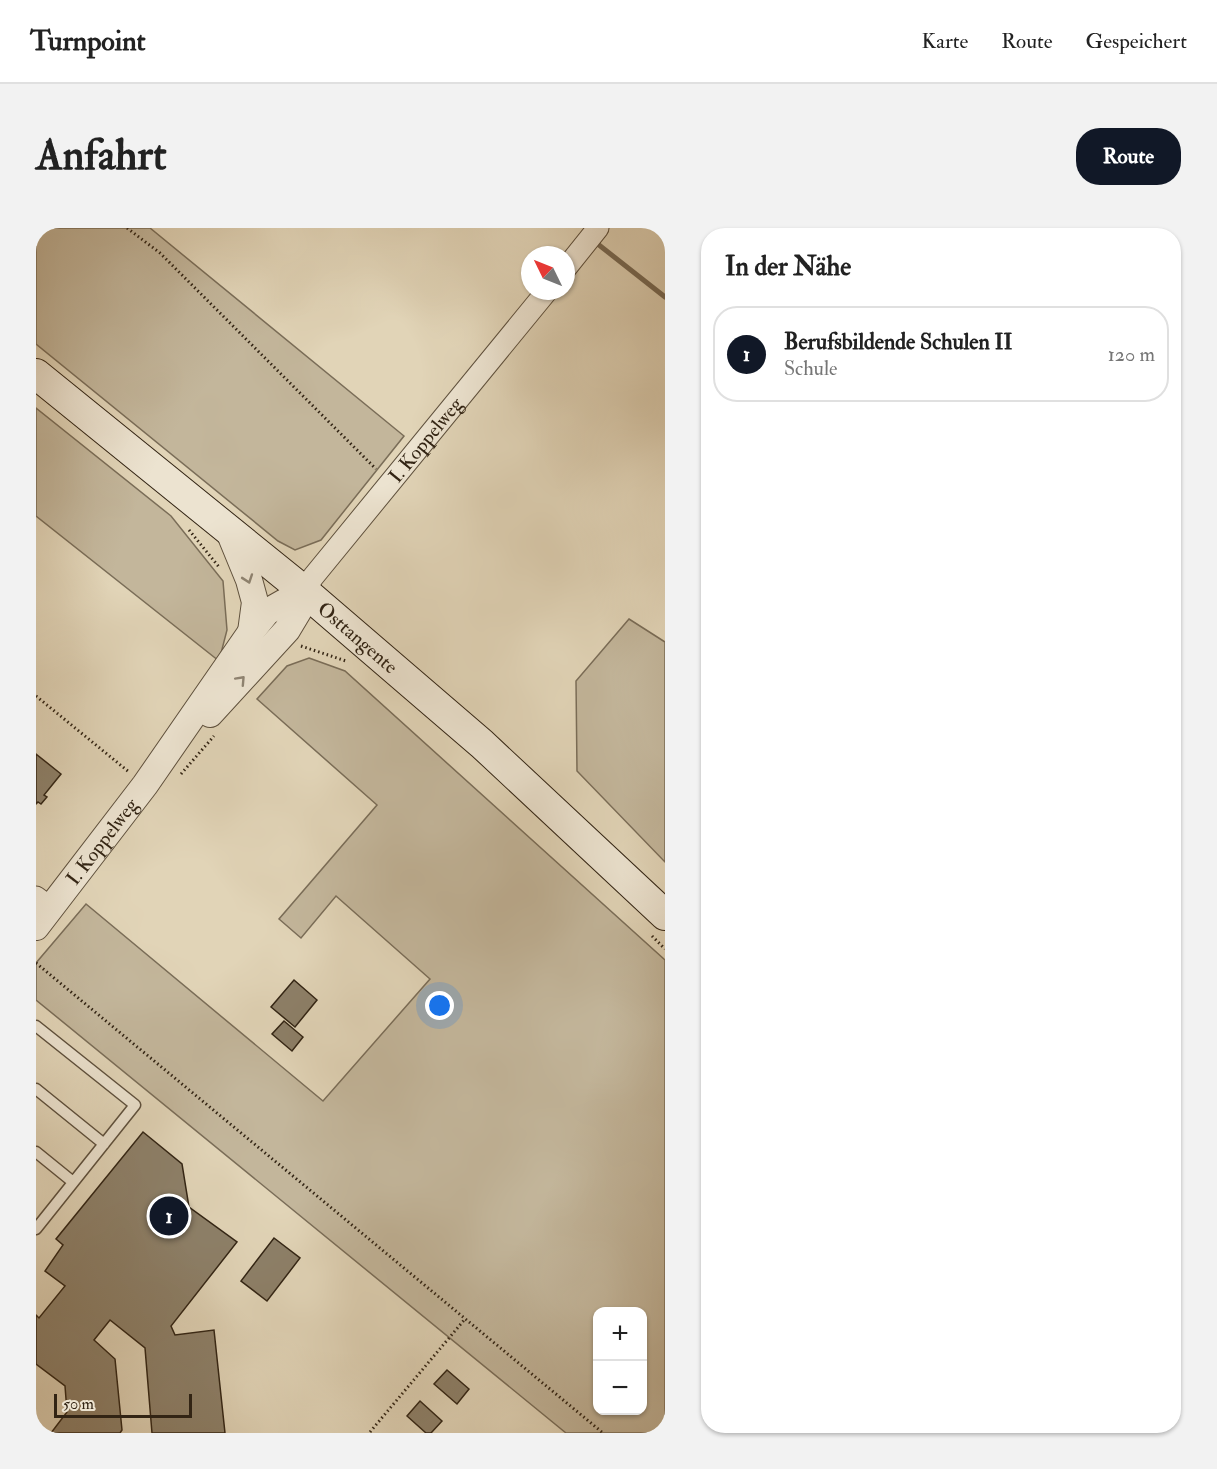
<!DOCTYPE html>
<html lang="de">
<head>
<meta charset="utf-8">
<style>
	body { margin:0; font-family:"IM FELL Double Pica",serif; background:#f2f2f2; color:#222 }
	.controls { position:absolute; right:18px; bottom:18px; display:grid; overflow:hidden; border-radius:12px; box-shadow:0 2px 4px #0004 }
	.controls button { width:54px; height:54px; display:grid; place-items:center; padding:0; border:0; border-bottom:2px solid #e0e0e0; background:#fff; color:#222; font:30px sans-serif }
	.compass { position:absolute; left:485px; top:18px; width:54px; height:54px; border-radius:50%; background:#fff; box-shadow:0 2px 4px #0004; rotate:313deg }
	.scale { position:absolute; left:18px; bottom:15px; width:138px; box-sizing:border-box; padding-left:6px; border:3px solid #322414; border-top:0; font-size:16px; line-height:21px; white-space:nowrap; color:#322414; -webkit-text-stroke:4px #ece3d0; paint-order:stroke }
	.you { position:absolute; left:404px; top:778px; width:21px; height:21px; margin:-15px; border:4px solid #fff; border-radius:50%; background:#1a73e8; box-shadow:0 0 0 9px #1a73e833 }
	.badge { display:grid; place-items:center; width:39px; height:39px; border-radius:50%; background:#111827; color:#fff; font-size:20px; font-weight:700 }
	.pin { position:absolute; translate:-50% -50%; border:3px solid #fff; box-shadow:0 2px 6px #0006 }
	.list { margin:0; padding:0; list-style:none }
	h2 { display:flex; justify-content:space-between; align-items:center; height:78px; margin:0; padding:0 24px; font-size:26px }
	h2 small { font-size:20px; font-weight:400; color:#767676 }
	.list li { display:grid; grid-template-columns:39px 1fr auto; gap:18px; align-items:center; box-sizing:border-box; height:96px; margin:0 12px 12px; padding:0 12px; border:2px solid #e0e0e0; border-radius:24px }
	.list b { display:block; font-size:22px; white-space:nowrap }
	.list p { margin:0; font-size:20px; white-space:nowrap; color:#767676 }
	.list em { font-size:20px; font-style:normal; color:#767676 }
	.map { position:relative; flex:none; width:629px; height:1205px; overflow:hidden; border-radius:24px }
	header { display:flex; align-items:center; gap:36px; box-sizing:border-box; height:84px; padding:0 30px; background:#fff; border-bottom:2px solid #e0e0e0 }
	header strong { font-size:28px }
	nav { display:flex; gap:33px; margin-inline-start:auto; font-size:21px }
	.intro { display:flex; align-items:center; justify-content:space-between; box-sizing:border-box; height:144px; padding:0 36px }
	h1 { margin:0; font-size:42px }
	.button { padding:15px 27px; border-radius:24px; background:#111827; color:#fff; font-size:21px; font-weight:700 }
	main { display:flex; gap:36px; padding:0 36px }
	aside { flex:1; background:#fff; border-radius:24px; box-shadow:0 2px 4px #0004 }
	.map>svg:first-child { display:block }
	.green { fill:#c3b69b; stroke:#7a6d58; stroke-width:1.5; fill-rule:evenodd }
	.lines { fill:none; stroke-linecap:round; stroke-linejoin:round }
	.stream { stroke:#786a55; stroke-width:5 }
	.building { fill:#8d8069; stroke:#322414; stroke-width:1.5 }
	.service-casing { stroke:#5e503d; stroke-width:13 }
	.minor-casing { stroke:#5e503d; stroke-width:23 }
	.tertiary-casing { stroke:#5e503d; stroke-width:28 }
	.secondary-casing { stroke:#322414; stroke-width:32 }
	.path { stroke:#322414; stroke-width:3; stroke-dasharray:1.5 3; stroke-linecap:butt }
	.service { stroke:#ece3d0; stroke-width:10 }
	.minor { stroke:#ece3d0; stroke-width:21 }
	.tertiary { stroke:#ece3d0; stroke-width:26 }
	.secondary { stroke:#ece3d0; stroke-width:30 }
	.oneway { stroke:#8f8472 }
	.labels { text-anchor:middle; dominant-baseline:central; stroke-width:5; stroke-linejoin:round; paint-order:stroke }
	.street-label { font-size:20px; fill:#322414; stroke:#ece3d0 }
</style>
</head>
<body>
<header>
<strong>Turnpoint</strong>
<nav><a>Karte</a><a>Route</a><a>Gespeichert</a></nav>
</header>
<div class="intro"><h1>Anfahrt</h1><a class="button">Route</a></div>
<main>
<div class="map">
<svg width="629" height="1205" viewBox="0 0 629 1205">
	<rect width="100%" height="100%" fill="#e1d4b7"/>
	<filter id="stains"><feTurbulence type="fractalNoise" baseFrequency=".00333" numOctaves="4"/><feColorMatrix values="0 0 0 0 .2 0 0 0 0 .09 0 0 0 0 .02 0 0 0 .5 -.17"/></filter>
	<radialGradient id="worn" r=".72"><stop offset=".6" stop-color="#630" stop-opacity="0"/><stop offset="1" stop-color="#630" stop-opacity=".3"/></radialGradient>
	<path class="green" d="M0 0H114L368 208 285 312 259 322 242 313 0 116Z
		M0 180 135 288 187 353 191 402 183 433 0 288Z
		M593 391 629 414V634L541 543 540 453Z
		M273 430 309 443 629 732V1205H530L0 772V735L50 676 287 873 394 751 300 668 265 710 243 691 341 577 221 471 251 438ZM562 1084H606V1182H562Z"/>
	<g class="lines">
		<path class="stream" d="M563 17 629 69"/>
	</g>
	<path class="building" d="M0 526 25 546 8 567 11 569 5 576 2 574 0 576Z
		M258 752 281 772 259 799 235 779Z
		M248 793 267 809 256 823 236 806Z
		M107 904 146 936 153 979 201 1014 135 1098 139 1107 178 1102 189 1205H116L109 1120 74 1092 58 1112 79 1131 86 1202 84 1205H15L31 1184 29 1158 0 1136V1087L3 1090 29 1058 9 1043 27 1017 20 1011Z
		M238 1010 264 1030 231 1073 205 1053Z
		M411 1142 433 1161 421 1176 398 1156Z
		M384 1173 406 1193 395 1205H390L371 1188Z"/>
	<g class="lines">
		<defs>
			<path id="service" d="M0 798 99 877 0 1001
				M0 861 68 916
				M0 924 37 954"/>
			<g id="minor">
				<path d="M530 40 562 0"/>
				<path id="s1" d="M268 363 277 349 511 63"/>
				<path d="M0 669 15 680"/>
			</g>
			<g id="tertiary">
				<path d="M192 301 213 352 219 374 215 404"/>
				<path d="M174 486 251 402 263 382 268 363"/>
				<path id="s2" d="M0 699 109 557 215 404 231 384 268 363"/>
			</g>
			<g id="secondary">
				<path id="s3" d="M0 146 268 363 446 516 629 687"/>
			</g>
		</defs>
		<use href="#service" class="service-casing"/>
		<use href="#minor" class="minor-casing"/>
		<use href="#tertiary" class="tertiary-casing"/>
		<use href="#secondary" class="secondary-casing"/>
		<path class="path" d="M91 0 124 25 340 241
			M153 302 183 339
			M265 418 310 433
			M0 468 93 544
			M145 546 178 508
			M616 708 629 721
			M0 735 567 1205
			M334 1204 429 1091"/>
		<use href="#service" class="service"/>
		<use href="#minor" class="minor"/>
		<use href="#tertiary" class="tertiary"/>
		<use href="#secondary" class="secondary"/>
	</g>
	<defs><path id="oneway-chevron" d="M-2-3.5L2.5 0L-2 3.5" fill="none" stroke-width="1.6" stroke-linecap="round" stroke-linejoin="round" transform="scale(1.5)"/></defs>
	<g class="oneway">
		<use href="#oneway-chevron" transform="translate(212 351) rotate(71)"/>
		<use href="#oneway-chevron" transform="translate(205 452) rotate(-47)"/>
	</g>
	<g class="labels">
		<g class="street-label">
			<text stroke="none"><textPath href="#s1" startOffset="194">I. Koppelweg</textPath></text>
			<text stroke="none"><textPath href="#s3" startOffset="416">Osttangente</textPath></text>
			<text stroke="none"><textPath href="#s2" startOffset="108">I. Koppelweg</textPath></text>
		</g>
	</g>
	<rect width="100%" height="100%" filter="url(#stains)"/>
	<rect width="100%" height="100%" fill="url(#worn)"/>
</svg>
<div class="controls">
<button>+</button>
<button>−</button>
</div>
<svg class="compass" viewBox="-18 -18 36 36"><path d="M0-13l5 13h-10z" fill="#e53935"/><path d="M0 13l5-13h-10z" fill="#767676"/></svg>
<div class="scale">50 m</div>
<div class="you"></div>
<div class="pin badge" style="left:133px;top:988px">1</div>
</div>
<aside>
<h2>In der Nähe<small></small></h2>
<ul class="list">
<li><span class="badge">1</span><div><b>Berufsbildende Schulen II</b><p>Schule</p></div><em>120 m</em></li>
</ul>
</aside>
</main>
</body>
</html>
